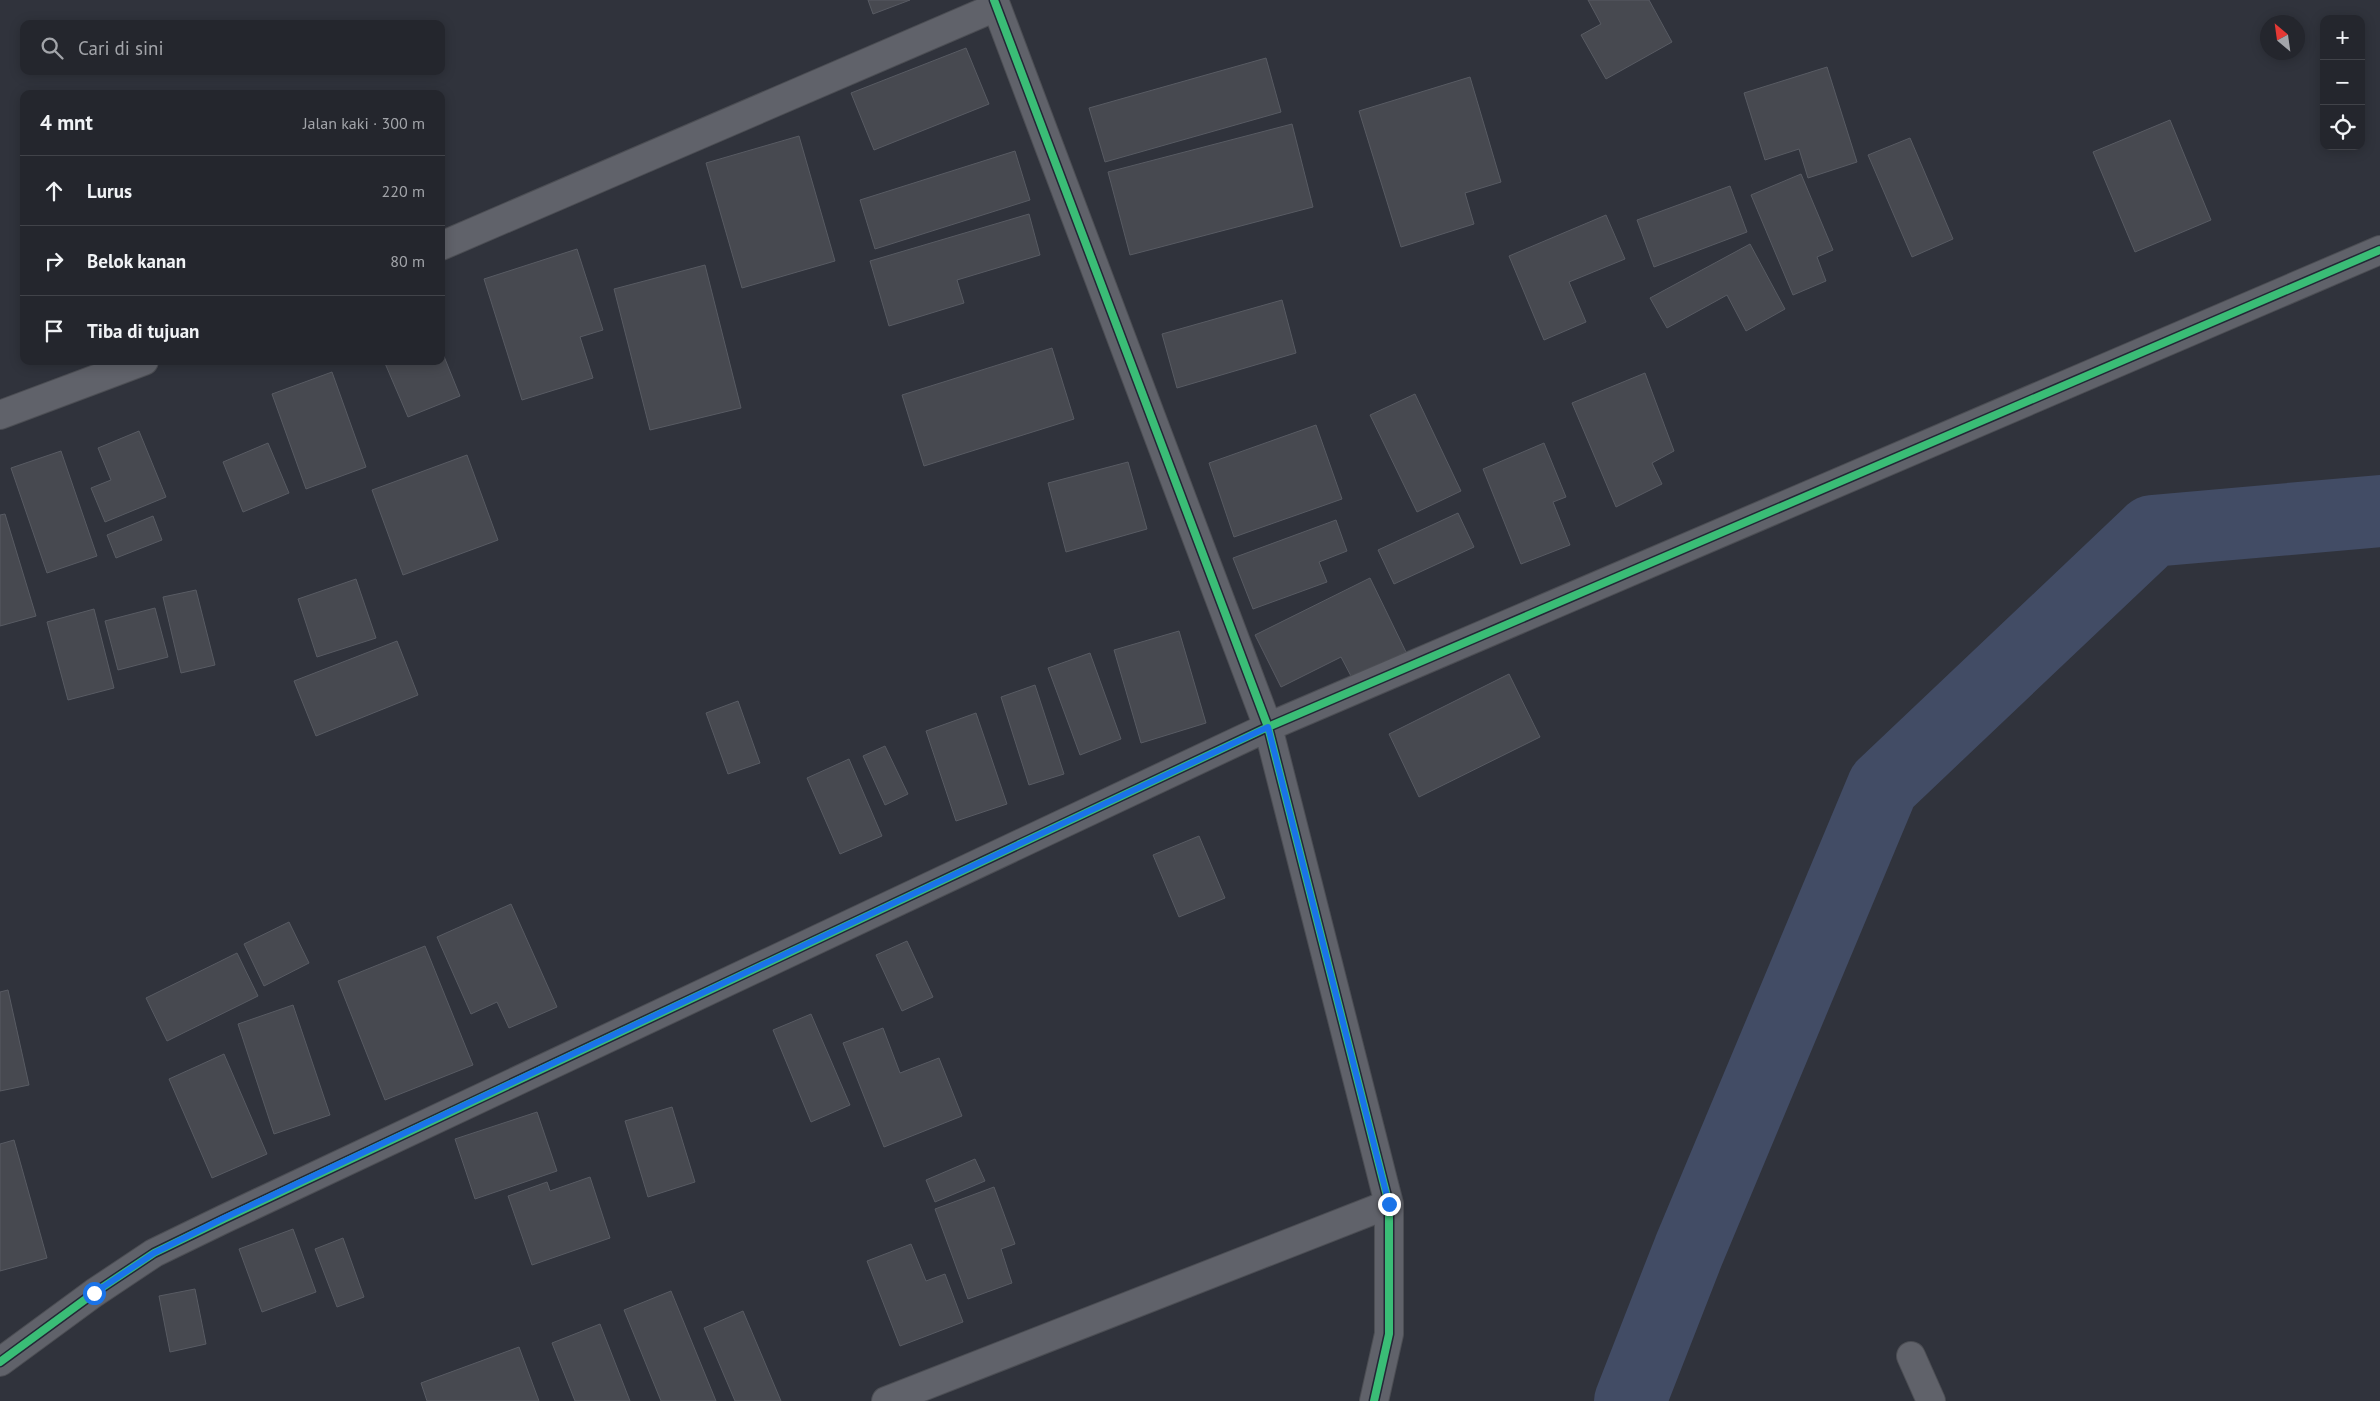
<!DOCTYPE html>
<html lang="id">
<head>
<meta charset="utf-8">
<style>
	body { margin:0; font-family:"PT Sans",sans-serif; background:#2c2e35; color:#f1f3f6 }
	.controls { position:absolute; right:15px; top:15px; display:grid; overflow:hidden; border-radius:10px; box-shadow:0 2px 12px #0003 }
	.controls button { width:45px; height:45px; display:grid; place-items:center; padding:0; border:0; border-bottom:1px solid #414349; background:#24262d; color:#f1f3f6; font:25px sans-serif }
	.compass { position:absolute; left:2260px; top:15px; width:45px; height:45px; border-radius:50%; background:#24262d; box-shadow:0 2px 12px #0003; rotate:331deg }
	.stop { position:absolute; width:15px; height:15px; margin:-11px; border:4px solid #1a73e8; border-radius:50%; background:#fff }
	.stop.end { background:#1a73e8; border-color:#fff; box-shadow:0 1px 5px #0008 }
	.list { margin:0; padding:0; list-style:none }
	h2 { display:flex; justify-content:space-between; align-items:center; height:65px; margin:0; padding:0 20px; font-size:21px }
	h2 small { font-size:16px; font-weight:400; color:#a3a5aa }
	.list li { display:grid; grid-template-columns:32px 1fr auto; gap:15px; align-items:center; box-sizing:border-box; height:70px; padding:0 20px; border-top:1px solid #414349 }
	.list b { display:block; font-size:19px; white-space:nowrap }
	.list em { font-size:16px; font-style:normal; color:#a3a5aa }
	.icon { flex:none; width:28px; height:28px; fill:none; stroke:currentColor; stroke-width:2; stroke-linecap:round; stroke-linejoin:round }
	.map { position:relative; flex:none; width:2380px; height:1401px; overflow:hidden }
	.search { position:absolute; background:#24262d; box-shadow:0 2px 12px #0003; left:20px; top:20px; width:425px; height:55px; display:flex; align-items:center; gap:12px; box-sizing:border-box; padding:0 18px; border-radius:10px; color:#a3a5aa; font-size:19px }
	.panel { position:absolute; background:#24262d; box-shadow:0 2px 12px #0003; left:20px; top:90px; width:425px; height:275px; border-radius:10px }
	.map>svg:first-child { display:block }
	.lines { fill:none; stroke-linecap:round; stroke-linejoin:round }
	.river { stroke:#424c65; stroke-width:72 }
	.building { fill:#474950; stroke:#585b63 }
	.minor-casing { stroke:#4c4e54; stroke-width:30 }
	.minor { stroke:#60626a; stroke-width:28 }
	.cycleway-casing { stroke:#232836; stroke-width:11 }
	.cycleway { stroke:#3abd76; stroke-width:8 }
	.route { stroke:#1a73e8; stroke-width:6 }
</style>
</head>
<body>
<div class="map">
<svg width="2380" height="1401" viewBox="0 0 2380 1401">
	<rect width="100%" height="100%" fill="#30333c"/>
	<g class="lines">
		<path class="river" d="M1630 1401 1689 1250 1883 786 2152 531 2380 511"/>
	</g>
	<path class="building" d="M868 0H910L873 14Z
		M1588 0H1649L1672 42 1606 79 1581 35 1601 24Z
		M966 48 989 104 874 150 851 93Z
		M1266 58 1281 112 1105 162 1089 108Z
		M1827 67 1857 162 1808 178 1799 149 1765 160 1744 93Z
		M1470 77 1501 182 1465 193 1474 224 1401 247 1359 111Z
		M2170 120 2211 220 2135 252 2093 152Z
		M1292 124 1313 207 1130 255 1108 172Z
		M799 136 835 261 742 288 706 163Z
		M1910 138 1953 239 1912 257 1868 155Z
		M1015 151 1030 200 875 249 860 200Z
		M1801 174 1833 250 1817 257 1826 281 1793 295 1751 195Z
		M1730 186 1747 232 1654 267 1637 220Z
		M1029 214 1040 255 957 280 964 303 889 326 870 261Z
		M1606 215 1625 259 1569 282 1586 322 1544 340 1509 256Z
		M1750 244 1785 309 1746 331 1727 295 1667 328 1650 298Z
		M577 249 603 330 580 337 593 378 522 400 484 279Z
		M705 265 741 408 650 430 614 289Z
		M1282 300 1296 353 1177 388 1162 334Z
		M1052 348 1074 419 924 466 902 395Z
		M441 349 460 396 408 417 384 361H441Z
		M332 372 366 467 306 489 272 394Z
		M1645 373 1674 451 1652 463 1662 484 1616 507 1572 403Z
		M1415 394 1461 491 1417 512 1370 415Z
		M1316 425 1342 499 1234 537 1209 463Z
		M139 431 166 497 105 522 91 488 111 480 98 448Z
		M268 443 289 493 243 512 223 462Z
		M1544 443 1566 497 1553 502 1570 545 1521 564 1483 469Z
		M61 451 97 556 47 573 11 468Z
		M467 455 498 540 403 575 372 490Z
		M1128 462 1147 529 1066 552 1048 483Z
		M1458 513 1474 547 1394 584 1378 550Z
		M5 514 36 616 0 626V515Z
		M153 516 162 540 116 558 107 535Z
		M1336 520 1347 551 1319 562 1327 582 1253 609 1233 558Z
		M1370 578 1406 652 1352 678 1341 657 1281 687 1255 635Z
		M356 579 376 638 317 657 298 599Z
		M196 590 215 665 181 673 163 597Z
		M155 608 168 657 118 670 105 621Z
		M94 609 114 688 68 700 47 622Z
		M1179 631 1206 723 1141 743 1114 650Z
		M397 641 418 695 316 736 294 681Z
		M1090 653 1121 739 1080 755 1048 668Z
		M1509 674 1540 737 1419 797 1389 734Z
		M1035 685 1064 774 1029 785 1001 697Z
		M738 701 760 763 728 774 706 713Z
		M976 713 1007 804 956 821 926 731Z
		M885 746 908 794 885 805 863 756Z
		M849 759 882 836 840 854 807 778Z
		M1199 836 1225 898 1179 917 1153 855Z
		M511 904 557 1007 509 1028 497 1002 471 1014 437 937Z
		M289 922 309 963 264 986 244 944Z
		M907 941 933 997 902 1011 876 955Z
		M425 946 473 1065 385 1100 338 981Z
		M237 953 258 996 167 1041 146 998Z
		M8 990 29 1085 0 1091V992Z
		M293 1005 330 1115 274 1134 238 1024Z
		M811 1014 850 1105 811 1122 773 1030Z
		M883 1028 900 1073 939 1058 962 1116 884 1147 843 1043Z
		M224 1054 267 1154 212 1178 169 1079Z
		M672 1107 695 1182 648 1197 625 1121Z
		M537 1112 557 1171 475 1199 455 1139Z
		M14 1140 47 1258 0 1271V1144Z
		M975 1159 985 1181 935 1202 926 1180Z
		M590 1177 610 1238 532 1265 508 1196 547 1182 550 1191Z
		M994 1187 1015 1244 1001 1249 1012 1283 968 1299 935 1209Z
		M293 1229 316 1292 262 1312 239 1249Z
		M343 1238 364 1297 337 1307 315 1249Z
		M911 1244 926 1281 945 1274 963 1322 900 1346 867 1261Z
		M195 1289 206 1344 170 1352 159 1296Z
		M671 1291 716 1401H661L624 1310Z
		M743 1311 781 1401H735L704 1328Z
		M600 1324 630 1401H575L552 1343Z
		M519 1347 539 1401H427L421 1383Z"/>
	<g class="lines">
		<defs>
			<path id="minor" d="M994 0 1268 727 1389 1204V1334L1374 1401
				M441 246 996 7
				M0 415 144 361
				M1911 1356 1931 1401
				M0 1362 94 1293 154 1253 224 1219 1268 727 2380 250
				M886 1401 1389 1204"/>
		</defs>
		<use href="#minor" class="minor-casing"/>
		<use href="#minor" class="minor"/>
		<defs>
			<path id="cycleway" d="M994 0 1268 727 1389 1204V1334L1374 1401
				M0 1362 94 1293 154 1253 224 1219 1268 727 2380 250"/>
		</defs>
		<use href="#cycleway" class="cycleway-casing"/>
		<use href="#cycleway" class="cycleway"/>
	</g>
	<g class="lines">
		<path class="route" d="M94 1293 154 1253 224 1218 1268 727 1389 1204"/>
	</g>
</svg>
<div class="controls">
<button>+</button>
<button>−</button>
<button><svg class="icon" aria-label="locate" viewBox="0 0 24 24"><circle cx="12" cy="12" r="6"/><path d="M12 2v4M12 18v4M2 12h4M18 12h4"/></svg></button>
</div>
<svg class="compass" viewBox="-18 -18 36 36"><path d="M0-13l5 13h-10z" fill="#e53935"/><path d="M0 13l5-13h-10z" fill="#a3a5aa"/></svg>
<div class="stop" style="left:94px;top:1293px"></div>
<div class="stop end" style="left:1389px;top:1204px"></div>
<div class="search"><svg class="icon" aria-label="search" viewBox="0 0 24 24"><circle cx="10" cy="10" r="6"/><path d="M15 15l6 6"/></svg>Cari di sini</div>
<section class="panel">
<h2>4 mnt<small>Jalan kaki · 300 m</small></h2>
<ul class="list">
<li><svg class="icon" aria-label="ahead" viewBox="0 0 24 24"><path d="M12 20V5M6 11l6-6 6 6"/></svg><div><b>Lurus</b></div><em>220 m</em></li>
<li><svg class="icon" aria-label="right" viewBox="0 0 24 24"><path d="M7 20v-9h11M14 6l5 5-5 5"/></svg><div><b>Belok kanan</b></div><em>80 m</em></li>
<li><svg class="icon" aria-label="arrive" viewBox="0 0 24 24"><path d="M6 21V4h12l-3 4 3 4H6"/></svg><div><b>Tiba di tujuan</b></div></li>
</ul>
</section>
</div>
</body>
</html>
